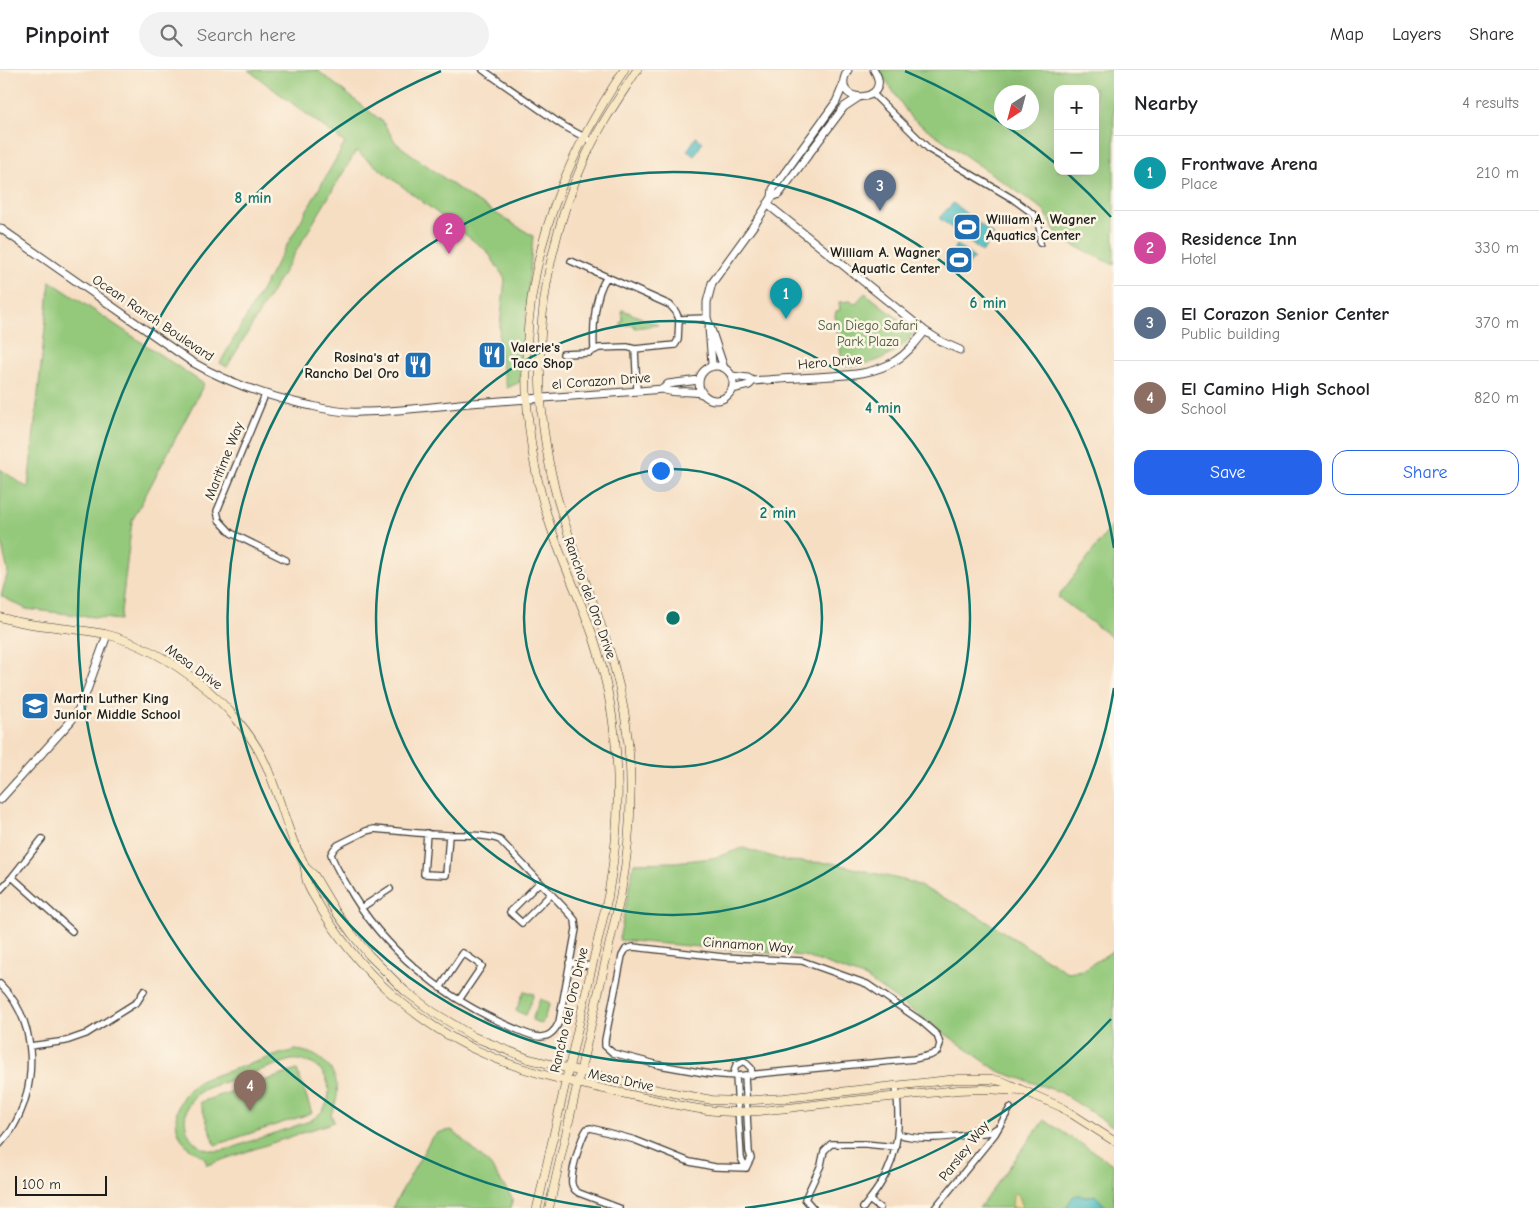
<!DOCTYPE html>
<html lang="en">
<head>
<meta charset="utf-8">
<style>
	body { margin:0; font-family:"Comic Neue",sans-serif; background:#f2f2f2; color:#202124 }
	.controls { position:absolute; right:15px; top:15px; display:grid; overflow:hidden; border-radius:10px; box-shadow:0 5px 20px #0002 }
	.controls button { width:45px; height:45px; display:grid; place-items:center; padding:0; border:0; border-bottom:1px solid #e0e0e0; background:#fff; color:#202124; font:25px sans-serif }
	.compass { position:absolute; left:994px; top:15px; width:45px; height:45px; border-radius:50%; background:#fff; box-shadow:0 5px 20px #0002; rotate:216deg }
	.scale { position:absolute; left:15px; bottom:12px; width:92px; box-sizing:border-box; padding-left:5px; border:2px solid #1c1c1c; border-top:0; font-size:14px; line-height:18px; white-space:nowrap; color:#1c1c1c; -webkit-text-stroke:4px #fcf5e5; paint-order:stroke }
	.you { position:absolute; left:660px; top:400px; width:18px; height:18px; margin:-12px; border:4px solid #fff; border-radius:50%; background:#1a73e8; box-shadow:0 0 0 8px #1a73e833 }
	.badge { display:grid; place-items:center; width:32px; height:32px; border-radius:50%; background:#2563eb; color:#fff; font-size:16px; font-weight:700 }
	.pin { position:absolute; translate:-50% -41px; filter:drop-shadow(0 1px 2px #0008) }
	.pin::after { content:''; position:absolute; top:26px; width:18px; height:15px; background:inherit; clip-path:polygon(0 0,100% 0,50% 100%) }
	.list { margin:0; padding:0; list-style:none }
	h2 { display:flex; justify-content:space-between; align-items:center; height:65px; margin:0; padding:0 20px; font-size:21px }
	h2 small { font-size:16px; font-weight:400; color:#757577 }
	.list li { display:grid; grid-template-columns:32px 1fr auto; gap:15px; align-items:center; box-sizing:border-box; height:75px; padding:0 20px; border-top:1px solid #e0e0e0 }
	.list b { display:block; font-size:19px; white-space:nowrap }
	.list p { margin:0; font-size:16px; white-space:nowrap; color:#757577 }
	.list em { font-size:16px; font-style:normal; color:#757577 }
	.actions { display:flex; gap:10px; padding:15px 20px }
	.actions a { flex:1; padding:11px 0; border:1px solid #2563eb; border-radius:15px; text-align:center; font-size:18px; color:#2563eb }
	.actions .main { background:#2563eb; color:#fff }
	.icon { flex:none; width:28px; height:28px; fill:none; stroke:currentColor; stroke-width:2; stroke-linecap:round; stroke-linejoin:round }
	.map { position:relative; flex:none; width:1114px; height:1138px; overflow:hidden }
	header { display:flex; align-items:center; gap:30px; box-sizing:border-box; height:70px; padding:0 25px; background:#fff; border-bottom:1px solid #e0e0e0 }
	header strong { font-size:24px }
	nav { display:flex; gap:28px; margin-inline-start:auto; font-size:18px }
	.search { width:350px; height:45px; background:#f2f2f2; display:flex; align-items:center; gap:12px; box-sizing:border-box; padding:0 18px; border-radius:28px; color:#757577; font-size:19px }
	main { display:flex }
	aside { flex:1; background:#fff }
	.map>svg:first-child { display:block }
	.green { fill:#94c97b; stroke:#58724c; fill-rule:evenodd }
	.sand { fill:#eeda9e; stroke:#857b5d }
	.water { fill:#4cbbc1; stroke:#346c6e }
	.lines { fill:none; stroke-linecap:round; stroke-linejoin:round }
	.minor-casing { stroke:#3d3935; stroke-width:8 }
	.tertiary-casing { stroke:#3d3935; stroke-width:9 }
	.secondary-casing { stroke:#3d3935; stroke-width:9 }
	.minor { stroke:#fff; stroke-width:5.5 }
	.tertiary { stroke:#fff; stroke-width:7 }
	.secondary { stroke:#f9e7c3; stroke-width:8 }
	.ring { fill:none; stroke:#0f766e; stroke-width:2.5 }
	.labels { text-anchor:middle; dominant-baseline:central; stroke-width:5; stroke-linejoin:round; paint-order:stroke }
	.poi-label { font-size:14px; font-weight:bold; fill:#1c1c1c; stroke:#fcf5e5; text-anchor:start }
	.street-label { font-size:14px; fill:#1c1c1c; stroke:#fcf5e5 }
	.park-label { font-size:14px; fill:#46593d; stroke:#fcf5e5 }
	.centre { fill:#0f766e; stroke:#fcf5e5; stroke-width:2.5 }
	.ring-label { font-size:15px; text-anchor:middle; font-weight:bold; fill:#0f766e; stroke:#fcf5e5; stroke-width:5; stroke-linejoin:round; paint-order:stroke }
</style>
</head>
<body>
<header>
<strong>Pinpoint</strong>
<div class="search"><svg class="icon" aria-label="search" viewBox="0 0 24 24"><circle cx="10" cy="10" r="6"/><path d="M15 15l6 6"/></svg>Search here</div>
<nav><a>Map</a><a>Layers</a><a>Share</a></nav>
</header>
<main>
<div class="map">
<svg width="1114" height="1138" viewBox="0 0 1114 1138">
	<rect width="100%" height="100%" fill="#fcf5e5"/>
	<filter id="ink" filterUnits="userSpaceOnUse"><feTurbulence type="fractalNoise" baseFrequency=".02" numOctaves="2"/><feDisplacementMap in="SourceGraphic" scale="10" xChannelSelector="R" yChannelSelector="G"/><feConvolveMatrix kernelMatrix="1 2 1 2 8 2 1 2 1" color-interpolation-filters="sRGB"/></filter>
	<filter id="wash" filterUnits="userSpaceOnUse"><feTurbulence type="fractalNoise" baseFrequency=".0096" numOctaves="4" result="noise"/><feDisplacementMap in="SourceGraphic" scale="20" xChannelSelector="R" yChannelSelector="G"/><feGaussianBlur stdDeviation="1.12" result="paint"/><feColorMatrix in="noise" values="0 0 0 0 0 0 0 0 0 0 0 0 0 0 0 0 0 1.4 0 .05"/><feComposite in="paint" operator="in"/></filter>
	<g filter="url(#wash)">
		<rect width="100%" height="100%" fill="#f6dec3"/>
		<path class="green" d="M248 0H317L383 52 396 73 471 128 533 166 520 312 507 318 498 275 505 209 487 181 356 81 227 297 220 293 345 73Z
			M879 0H1114V195L1060 169 1044 140 911 48ZM1058 19H1095V101H1058ZM1002 22H1032V52H1002Z
			M50 211 204 314 132 451 120 550 26 539 1 526 8 502 0 467V399L28 418Z
			M865 223 909 257 912 262V265C895 288 870 295 843 297L835 246 836 241 840 240 839 232 850 231 855 234Z
			M622 240H623L658 255 635 258 634 255 621 256V252L623 251Z
			M1114 453V569L1058 527Z
			M743 778 786 791 832 793 911 812 967 839 1067 902 1083 900 1114 880V1057L1060 1022 998 1001 866 908 804 886 619 870 634 793 675 792 713 788Z
			M524 921 534 924 526 945 516 941Z
			M540 929 550 933 542 954 532 950Z
			M296 980C329 983 348 1014 331 1044L334 1052 207 1095C206 1093 206 1090 204 1088 201 1084 191 1081 185 1074 167 1051 178 1021 204 1009L283 983ZM291 990C331 986 344 1037 307 1052 287 1059 268 1065 248 1072 238 1076 226 1081 215 1081 179 1078 175 1031 207 1018Z
			M297 1000 312 1043 215 1075 200 1032Z
			M1044 1050 1114 1095V1138H979Z
			M452 1060 490 1095 513 1129 510 1138H392L432 1067 440 1062Z"/>
		<path class="sand" d="M1015 1123 1018 1124 1022 1134 1021 1138H1012L1013 1125Z"/>
		<path class="water" d="M696 67 703 72 694 86 687 81Z
			M953 133 994 165 982 182 939 148Z
			M957 175 974 188 960 206 944 193Z
			M1078 1125 1085 1127 1095 1125 1107 1138H1066L1073 1126Z"/>
	</g>
	<g filter="url(#ink)">
		<g class="lines">
			<defs>
				<path id="minor" d="M483 0 562 55 593 72
					M872 23 930 80 1013 129 1028 140 1034 145 1038 152 1040 161V173
					M571 191 607 207
					M594 280C593 259 594 225 607 207L670 235 676 242 679 249 707 248
					M563 284 589 283 599 278 627 277 635 279
					M637 321 635 279 675 275 678 270 679 249
					M265 325 217 441 219 450 231 463 286 490
					M374 759C399 761 424 764 449 765 467 765 484 764 500 770L570 844 575 850 576 859 559 952C548 977 530 965 511 957 443 928 383 880 347 815 341 805 334 795 331 784L334 779 338 775 366 761Z
					M427 763 424 804 446 805 449 765
					M12 807 72 861
					M540 812 510 842 522 853 551 824
					M0 820 12 807 42 769
					M361 838 390 819
					M633 877 723 887 802 891 867 914 921 951 937 965 940 974 938 981 931 985 914 989 736 1006 710 1004 659 995 613 983 605 976V970L622 886 626 879Z
					M569 893 592 896
					M0 914C39 952 38 1015 12 1059 9 1064 4 1069 0 1074
					M440 918 463 883 482 896 459 930
					M30 976 66 971 86 964 137 932 144 921
					M745 1005 749 1082 751 1088 746 1098
					M733 1006 736 995 744 991 751 998 752 1005
					M736 1006 741 1088 746 1098
					M898 1064C927 1073 961 1065 991 1062L997 1058
					M869 1130 880 1138
					M619 1138 579 1123C575 1121 573 1119 572 1114 570 1104 581 1067 587 1059L591 1058 635 1070 690 1092 715 1097 746 1098
					M813 1138 805 1129 821 1095 824 1081 831 1074H865L896 1077
					M863 1138C869 1130 876 1122 881 1113 900 1083 900 1050 896 1016
					M935 1138 995 1064 1010 1038"/>
				<path id="tertiary" d="M848 0C826 36 896 35 874 0
					M772 127 779 124 844 37 859 27
					M767 134 925 261 942 272 960 280
					M0 158 192 292C230 314 269 327 312 336 328 340 344 343 361 342 398 342 434 336 470 333 535 329 599 324 663 319 675 325 690 319 702 324
					M709 258 712 293 711 297
					M699 313a17 17 0 1 1 34 0a17 17 0 1 1-34 0Z
					M724 298 712 262 707 248V232L712 213 759 148 772 127 773 119 836 32 844 13
					M732 306 748 308 753 311C774 309 795 308 815 307 842 305 871 306 895 291 907 284 916 272 925 261
					M663 319 668 314 699 310
					M732 319 749 315 753 311
					M0 730 71 651 82 634 107 565"/>
				<path id="secondary" d="M0 547C34 558 71 557 105 564 138 572 174 592 199 613 225 633 253 665 266 695 277 720 284 747 294 773 297 780 301 787 304 794 306 800 305 806 307 812 308 817 312 823 315 828 355 900 420 959 497 989 536 1005 577 1013 617 1022 656 1030 694 1041 734 1042 764 1042 793 1037 822 1034 868 1029 913 1025 958 1020L983 1019 1022 1021
					M305 797 314 805 336 842 352 864 369 885 405 921 433 942 474 967 529 989 658 1020 712 1030 738 1031 784 1028 958 1009H992L1004 1012 1061 1037 1114 1071
					M537 1138 608 826C624 739 621 651 593 566 579 525 559 486 547 445 515 339 520 221 561 118 577 76 599 38 624 0
					M549 1138 620 828C635 750 635 669 613 592 596 534 570 478 555 420 527 308 538 190 586 86 600 55 619 28 637 0"/>
			</defs>
			<use href="#minor" class="minor-casing"/>
			<use href="#tertiary" class="tertiary-casing"/>
			<use href="#secondary" class="secondary-casing"/>
			<use href="#minor" class="minor"/>
			<use href="#tertiary" class="tertiary"/>
			<use href="#secondary" class="secondary"/>
		</g>
	</g>
	<g class="ring">
		<circle cx="673" cy="548" r="149"/>
		<circle cx="673" cy="548" r="297"/>
		<path d="M1114 618A446 446 0 1 1 1114 478"/>
		<path d="M1111 949A594 594 0 0 1 745 1138M601 1138A594 594 0 0 1 441 1M905 1A594 594 0 0 1 1055 93M1067 103A594 594 0 0 1 1111 147"/>
	</g>
	<defs>
		<symbol id="stadium-square" viewBox="-11 -11 22 22"><rect x="-9" y="-9" width="18" height="18" rx="4" fill="#1f6fb2" stroke="#fcf5e5"/><path d="M0-5a6.5 5 0 1 0 0 10a6.5 5 0 1 0 0-10ZM-3.5-1.8h7v3.6h-7Z" fill="#fff"/></symbol>
		<symbol id="restaurant-square" viewBox="-11 -11 22 22"><rect x="-9" y="-9" width="18" height="18" rx="4" fill="#1f6fb2" stroke="#fcf5e5"/><path d="M-5-6h1v4h1v-4h1v4h1v-4h1v5L-1.5 .5V6h-2V.5L-5-1ZM5-6V6H3V1.5H1.5Q1.5-4 5-6Z" fill="#fff"/></symbol>
		<symbol id="school-square" viewBox="-11 -11 22 22"><rect x="-9" y="-9" width="18" height="18" rx="4" fill="#1f6fb2" stroke="#fcf5e5"/><path d="M0-5L7-2L0 1L-7-2ZM-4 1L0 2.5L4 1V4Q0 6-4 4Z" fill="#fff"/></symbol>
	</defs>
	<g fill-rule="evenodd">
		<use href="#stadium-square" x="951" y="141" width="32" height="32"/>
		<use href="#stadium-square" x="943" y="174" width="32" height="32"/>
		<use href="#restaurant-square" x="476" y="269" width="32" height="32"/>
		<use href="#restaurant-square" x="402" y="279" width="32" height="32"/>
		<use href="#school-square" x="19" y="620" width="32" height="32"/>
	</g>
	<g class="labels">
		<g class="poi-label">
			<text x="986" y="149">William A. Wagner<tspan x="986" dy="16">Aquatics Center</tspan></text>
			<text x="940" y="182" text-anchor="end">William A. Wagner<tspan x="940" dy="16">Aquatic Center</tspan></text>
			<text x="511" y="277">Valerie's<tspan x="511" dy="16">Taco Shop</tspan></text>
			<text x="399" y="287" text-anchor="end">Rosina's at<tspan x="399" dy="16">Rancho Del Oro</tspan></text>
			<text x="54" y="628">Martin Luther King<tspan x="54" dy="16">Junior Middle School</tspan></text>
		</g>
		<g class="street-label">
			<text transform="translate(153 248) rotate(34)">Ocean Ranch Boulevard</text>
			<text transform="translate(830 292) rotate(-5)">Hero Drive</text>
			<text transform="translate(601 311) rotate(-4)">el Corazon Drive</text>
			<text transform="translate(224 391) rotate(-68)">Maritime Way</text>
			<text transform="translate(590 528) rotate(70)">Rancho del Oro Drive</text>
			<text transform="translate(194 597) rotate(36)">Mesa Drive</text>
			<text transform="translate(748 875) rotate(4)">Cinnamon Way</text>
			<text transform="translate(569 940) rotate(-77)">Rancho del Oro Drive</text>
			<text transform="translate(621 1010) rotate(12)">Mesa Drive</text>
			<text transform="translate(964 1081) rotate(-52)">Parsley Way</text>
		</g>
		<g class="park-label">
			<text x="868" y="255">San Diego Safari<tspan x="868" dy="16">Park Plaza</tspan></text>
		</g>
	</g>
	<circle cx="673" cy="548" r="8" class="centre"/>
	<g class="ring-label">
		<text x="253" y="133">8 min</text>
		<text x="988" y="238">6 min</text>
		<text x="883" y="343">4 min</text>
		<text x="778" y="448">2 min</text>
	</g>
</svg>
<div class="controls">
<button>+</button>
<button>−</button>
</div>
<svg class="compass" viewBox="-18 -18 36 36"><path d="M0-13l5 13h-10z" fill="#e53935"/><path d="M0 13l5-13h-10z" fill="#757577"/></svg>
<div class="scale">100 m</div>
<div class="you"></div>
<div class="pin badge" style="left:786px;top:249px;background:#0f9aa8">1</div>
<div class="pin badge" style="left:449px;top:184px;background:#d1479c">2</div>
<div class="pin badge" style="left:880px;top:141px;background:#5c6f8a">3</div>
<div class="pin badge" style="left:250px;top:1041px;background:#8d6e63">4</div>
</div>
<aside>
<h2>Nearby<small>4 results</small></h2>
<ul class="list">
<li><span class="badge" style="background:#0f9aa8">1</span><div><b>Frontwave Arena</b><p>Place</p></div><em>210 m</em></li>
<li><span class="badge" style="background:#d1479c">2</span><div><b>Residence Inn</b><p>Hotel</p></div><em>330 m</em></li>
<li><span class="badge" style="background:#5c6f8a">3</span><div><b>El Corazon Senior Center</b><p>Public building</p></div><em>370 m</em></li>
<li><span class="badge" style="background:#8d6e63">4</span><div><b>El Camino High School</b><p>School</p></div><em>820 m</em></li>
</ul>
<div class="actions"><a class="main">Save</a><a>Share</a></div>
</aside>
</main>
</body>
</html>
